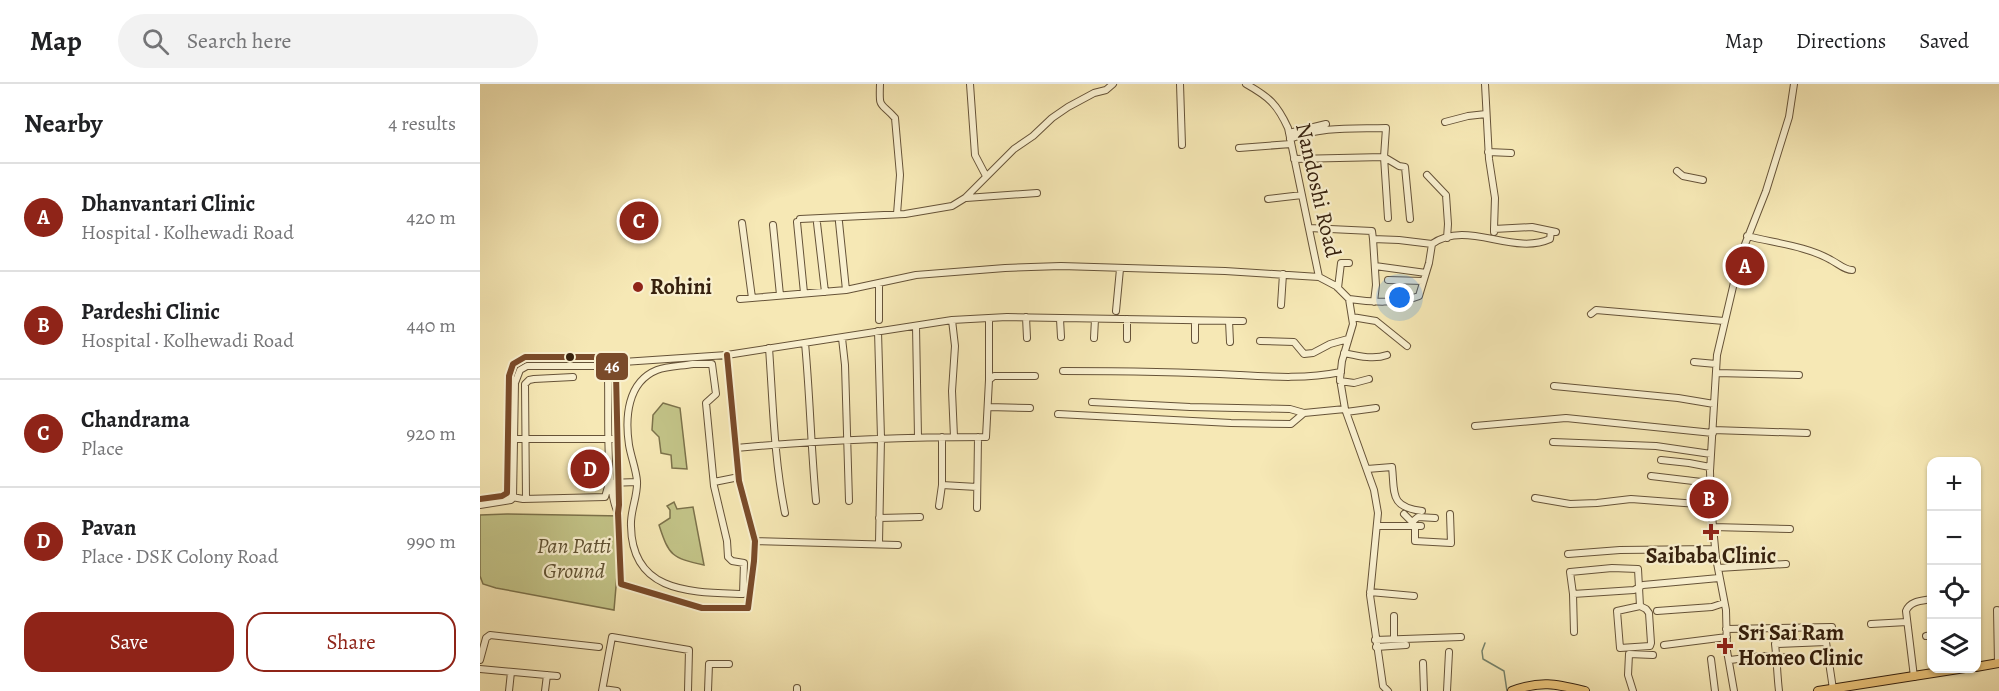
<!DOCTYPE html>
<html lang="en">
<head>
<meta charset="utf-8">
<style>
	body { margin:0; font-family:Alegreya,serif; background:#f2f2f2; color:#202124 }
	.controls { position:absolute; right:18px; bottom:18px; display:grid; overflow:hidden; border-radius:12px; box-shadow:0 2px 4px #0004 }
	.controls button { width:54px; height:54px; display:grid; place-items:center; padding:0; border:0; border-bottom:2px solid #e0e0e0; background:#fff; color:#202124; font:30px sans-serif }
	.you { position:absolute; left:920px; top:214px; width:21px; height:21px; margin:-15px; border:4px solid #fff; border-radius:50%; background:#1a73e8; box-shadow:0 0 0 9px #1a73e833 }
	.badge { display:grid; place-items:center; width:39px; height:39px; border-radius:50%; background:#8f2418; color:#fff; font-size:20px; font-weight:700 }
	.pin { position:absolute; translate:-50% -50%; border:3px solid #fff; box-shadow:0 2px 6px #0006 }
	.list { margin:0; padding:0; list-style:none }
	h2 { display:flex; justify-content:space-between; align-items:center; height:78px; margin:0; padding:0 24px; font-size:26px }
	h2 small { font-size:20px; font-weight:400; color:#757577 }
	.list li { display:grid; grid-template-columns:39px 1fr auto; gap:18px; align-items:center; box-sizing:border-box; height:108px; padding:0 24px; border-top:2px solid #e0e0e0 }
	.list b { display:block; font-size:22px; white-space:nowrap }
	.list p { margin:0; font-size:20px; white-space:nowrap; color:#757577 }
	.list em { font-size:20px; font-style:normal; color:#757577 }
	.actions { display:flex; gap:12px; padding:18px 24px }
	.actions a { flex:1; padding:14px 0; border:2px solid #8f2418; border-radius:18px; text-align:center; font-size:21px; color:#8f2418 }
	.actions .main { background:#8f2418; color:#fff }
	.icon { flex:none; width:33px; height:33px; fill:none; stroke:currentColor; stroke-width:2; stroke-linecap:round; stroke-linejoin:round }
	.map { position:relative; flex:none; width:1519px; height:607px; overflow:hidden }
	header { display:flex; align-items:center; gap:36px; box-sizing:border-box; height:84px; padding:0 30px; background:#fff; border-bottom:2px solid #e0e0e0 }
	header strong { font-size:28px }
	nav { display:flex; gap:33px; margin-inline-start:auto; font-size:21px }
	.search { width:420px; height:54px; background:#f2f2f2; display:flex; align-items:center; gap:15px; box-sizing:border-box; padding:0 21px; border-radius:33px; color:#757577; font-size:22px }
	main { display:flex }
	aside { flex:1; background:#fff }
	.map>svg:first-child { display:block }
	.green { fill:#c3c488; stroke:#7c724b; stroke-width:1.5 }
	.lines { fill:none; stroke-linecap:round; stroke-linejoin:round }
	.stream { stroke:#74816a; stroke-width:1.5 }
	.minor-casing { stroke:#665338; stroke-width:8 }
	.major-casing { stroke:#36210e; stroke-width:10 }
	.minor { stroke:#f9f0cf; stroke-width:6 }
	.major { stroke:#ebc47a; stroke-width:8 }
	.bus-1-casing { stroke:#f9f0cf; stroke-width:10 }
	.bus-1 { stroke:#7a4b2a; stroke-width:6 }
	.poi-dot { fill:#8f2418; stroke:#f9f0cf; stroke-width:2 }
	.bus-dot { fill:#36210e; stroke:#f9f0cf; stroke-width:2 }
	.labels { text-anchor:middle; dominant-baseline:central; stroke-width:4.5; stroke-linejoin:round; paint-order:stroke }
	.street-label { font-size:22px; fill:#36210e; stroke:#f9f0cf }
	.poi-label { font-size:22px; font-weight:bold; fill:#36210e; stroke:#f9f0cf; text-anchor:start }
	.park-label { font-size:22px; font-style:italic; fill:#605233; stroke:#f9f0cf }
	.line-badge { stroke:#f9f0cf; stroke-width:2 }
	.badge-label { font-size:16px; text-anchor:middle; font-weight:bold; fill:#fff }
</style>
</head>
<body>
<header>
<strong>Map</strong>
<div class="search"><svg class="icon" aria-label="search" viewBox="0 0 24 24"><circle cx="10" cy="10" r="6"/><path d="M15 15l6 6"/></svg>Search here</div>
<nav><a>Map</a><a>Directions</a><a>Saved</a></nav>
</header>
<main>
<aside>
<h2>Nearby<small>4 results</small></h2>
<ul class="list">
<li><span class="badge">A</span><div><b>Dhanvantari Clinic</b><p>Hospital · Kolhewadi Road</p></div><em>420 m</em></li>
<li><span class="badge">B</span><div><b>Pardeshi Clinic</b><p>Hospital · Kolhewadi Road</p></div><em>440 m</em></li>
<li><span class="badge">C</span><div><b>Chandrama</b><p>Place</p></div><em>920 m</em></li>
<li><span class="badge">D</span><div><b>Pavan</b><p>Place · DSK Colony Road</p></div><em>990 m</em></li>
</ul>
<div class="actions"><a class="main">Save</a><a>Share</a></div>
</aside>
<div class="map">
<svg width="1519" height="607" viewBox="0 0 1519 607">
	<rect width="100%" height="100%" fill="#f6e8b5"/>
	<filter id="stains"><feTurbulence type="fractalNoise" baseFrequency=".00333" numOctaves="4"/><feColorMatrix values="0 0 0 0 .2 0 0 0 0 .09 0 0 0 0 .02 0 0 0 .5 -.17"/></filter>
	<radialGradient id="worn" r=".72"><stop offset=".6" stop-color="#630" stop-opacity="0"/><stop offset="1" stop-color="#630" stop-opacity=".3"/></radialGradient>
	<path class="green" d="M183 319 200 324 207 385 192 384 191 371 181 369 179 353 172 346 173 331Z
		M194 418 197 425 213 423 224 481C192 474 189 472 179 441L190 434V426L187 422Z
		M27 430 142 432 134 526 16 504 3 500 0 492V431Z"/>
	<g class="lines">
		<path class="stream" d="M1005 559 1002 567 1003 575 1024 587 1027 607"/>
		<defs>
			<path id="minor" d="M400 0C399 26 400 17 415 34L420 91 417 130
				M490 0 495 71 506 92
				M700 0 702 61
				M766 0C789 13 797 20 808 44L839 193 856 202 869 215 873 240 862 277 860 295 865 325 894 406 898 429 890 511 903 602 908 607
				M1005 0 1009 75 1015 114 1014 145
				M965 38 988 32 1006 30
				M809 49 846 40
				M810 55C841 42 874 45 906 44L904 73 908 134
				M759 64 811 60
				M1008 68 1031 69
				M814 75 904 73 919 82 925 83 930 135
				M1197 87 1203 92 1223 96
				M947 91 966 111 968 140 967 154
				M486 114 557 109
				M788 115 822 111
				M320 135 425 130 472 122 485 114 534 65 553 52 572 34 588 23 614 9 626 6 633 0
				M317 138 324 209
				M359 138 366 206
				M262 139 272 214
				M337 139 345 208
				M293 141 300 211
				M829 144 892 147 893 155 919 156 952 160C987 135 1032 172 1070 155L1071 147
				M1014 148V145L1052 143 1076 148
				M1267 152C1294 159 1327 162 1351 176 1359 180 1364 186 1372 186
				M893 155 896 201 894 218
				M895 182 946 189
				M908 196 943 197
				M399 200V236
				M858 204 861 179H869
				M260 215 366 206 436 191 525 184 581 182 745 187 839 193
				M869 215C889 218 920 220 939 212L949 179 952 160
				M801 221 803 190
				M636 227 640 185
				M1111 230 1116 226 1244 237
				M546 233 547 254
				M872 233 896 237 927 262
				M580 235 581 253
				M647 235V255
				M472 236 475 262 472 307 474 353
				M749 237 750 258
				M436 242 438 353
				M398 247 401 354 399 459
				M362 254 365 281 369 417
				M614 254 615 235
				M715 256V237
				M780 257 814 258 824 270 833 269 850 260 868 255
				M325 259C330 312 331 365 336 417
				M289 264C293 319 294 375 305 429
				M864 269C878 272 894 276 907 271
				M1214 278 1236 280
				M213 280H232L236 310 226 319 234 402 247 457 248 473 252 477 264 479 263 510C212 508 152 510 151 442 150 427 158 412 157 397 156 385 151 373 149 361 145 334 147 298 177 286 187 282 202 282 213 280Z
				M121 284 128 279 247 271 472 236 527 233 763 237
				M121 284 125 288 128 295C129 328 125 402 138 429
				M583 287C642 287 701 288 759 291 794 293 827 295 861 288
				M1236 289 1319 291
				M509 296V234
				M860 297 874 299 889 295
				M1074 302 1198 314 1234 320
				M612 318 710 323 810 325 824 329
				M508 323 550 324
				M866 328 896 324
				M578 330 751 339 811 340 824 329 865 325
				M995 342 1086 334 1233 349
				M1233 346 1327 349
				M32 355H133
				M1073 358 1176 362 1231 370
				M256 364C340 356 423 353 506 353L509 296 514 292H555
				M1181 376 1209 379 1230 383
				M887 385 912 383C915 409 909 423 942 427
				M1171 392 1230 399
				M234 398 259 393
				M462 401 497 403
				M32 413 43 415 125 413 129 399 157 398
				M33 414 35 299 40 286 47 282H116L121 284
				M1055 414 1090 420 1117 419 1151 415 1231 421
				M0 415 22 412 27 409 29 292 33 280 45 273H118L132 282 136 290 139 421 138 429 141 500 222 524H268L274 477 275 457 259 397 247 271
				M46 415 45 300 49 296 54 295 93 293
				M0 421 31 416 33 414
				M459 422 462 401V353
				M497 424 498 353
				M924 430 932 438 938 433 955 434
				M399 434 440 433
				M932 438 935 442V457L971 459 970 430
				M897 442H941
				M1233 443 1310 445
				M275 457 418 461
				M1088 470 1140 466 1235 465
				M1238 484 1306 480
				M890 508 934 512
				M1093 510 1094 548
				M1160 522 1137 527 1140 564 1170 562 1171 559 1169 529 1166 525 1160 522 1158 485 1132 484 1090 488 1093 510 1154 506 1163 501 1239 494
				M1517 526 1518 579
				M1177 527 1232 523 1244 519
				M1391 540 1427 538
				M1246 545 1352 543
				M1446 552 1452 551
				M914 555V532
				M895 556 981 553
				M1184 561 1247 553
				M896 563 926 561
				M1231 575 1235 607
				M0 576 6 554 10 551 119 563
				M1250 576 1282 572 1314 574
				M943 579 944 607
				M0 585 77 592
				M1434 593 1426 527C1430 517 1441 517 1452 515
				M123 605 137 607
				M29 607 31 588
				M65 607 67 591
				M122 607 132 553 209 566 208 607
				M228 607 229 580H249
				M317 607V604
				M967 607 969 568
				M1153 607 1148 591 1149 570 1173 571
				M1254 607 1247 567 1246 526 1236 474 1231 421 1230 387 1237 271 1260 173 1286 107 1309 33 1314 0
				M1299 607C1297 590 1297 576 1295 560L1346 558 1353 605"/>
			<path id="major" d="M1496 583 1519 579
				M1032 607C1061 596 1076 600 1105 607
				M1338 607 1485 584"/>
		</defs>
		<use href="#minor" class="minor-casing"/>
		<use href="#major" class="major-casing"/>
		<use href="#minor" class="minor"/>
		<use href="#major" class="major"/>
		<defs>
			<path id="bus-1" d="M0 415 22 412 27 409 29 292 33 280 45 273H118L132 282 136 290 139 421 138 429 141 500 222 524H268L274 477 275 457 259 397 247 271"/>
		</defs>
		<use href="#bus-1" class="bus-1-casing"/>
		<use href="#bus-1" class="bus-1"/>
	</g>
	<g class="poi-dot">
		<circle cx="158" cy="203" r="6"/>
		<path d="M1228 439h6v6h6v6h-6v6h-6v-6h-6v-6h6z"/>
		<path d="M1242 553h6v6h6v6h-6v6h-6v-6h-6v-6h6z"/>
	</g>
	<circle class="bus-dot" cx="90" cy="273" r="5"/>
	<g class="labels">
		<g class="street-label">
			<text transform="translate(838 106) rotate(77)">Nandoshi Road</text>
		</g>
		<g class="poi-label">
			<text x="170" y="203">Rohini</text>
			<text x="1231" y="472" text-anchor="middle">Saibaba Clinic</text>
			<text x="1258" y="549">Sri Sai Ram<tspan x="1258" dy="25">Homeo Clinic</tspan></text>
		</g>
		<g class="park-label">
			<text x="94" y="462">Pan Patti<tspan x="94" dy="25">Ground</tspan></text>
		</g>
	</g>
	<rect class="line-badge" x="115" y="268" width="34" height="29" rx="6" fill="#7a4b2a"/>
	<g class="badge-label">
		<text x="132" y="288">46</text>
	</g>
	<rect width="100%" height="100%" filter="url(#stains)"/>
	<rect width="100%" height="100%" fill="url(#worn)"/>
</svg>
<div class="controls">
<button>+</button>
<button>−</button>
<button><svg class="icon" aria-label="locate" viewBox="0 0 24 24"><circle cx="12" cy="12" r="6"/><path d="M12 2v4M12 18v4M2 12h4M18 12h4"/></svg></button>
<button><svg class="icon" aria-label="layers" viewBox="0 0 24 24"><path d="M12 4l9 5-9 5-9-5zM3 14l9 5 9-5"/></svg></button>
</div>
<div class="you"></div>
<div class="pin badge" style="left:1265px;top:182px">A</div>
<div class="pin badge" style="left:1229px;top:415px">B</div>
<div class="pin badge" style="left:159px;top:137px">C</div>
<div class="pin badge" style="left:110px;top:385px">D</div>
</div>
</main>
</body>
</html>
